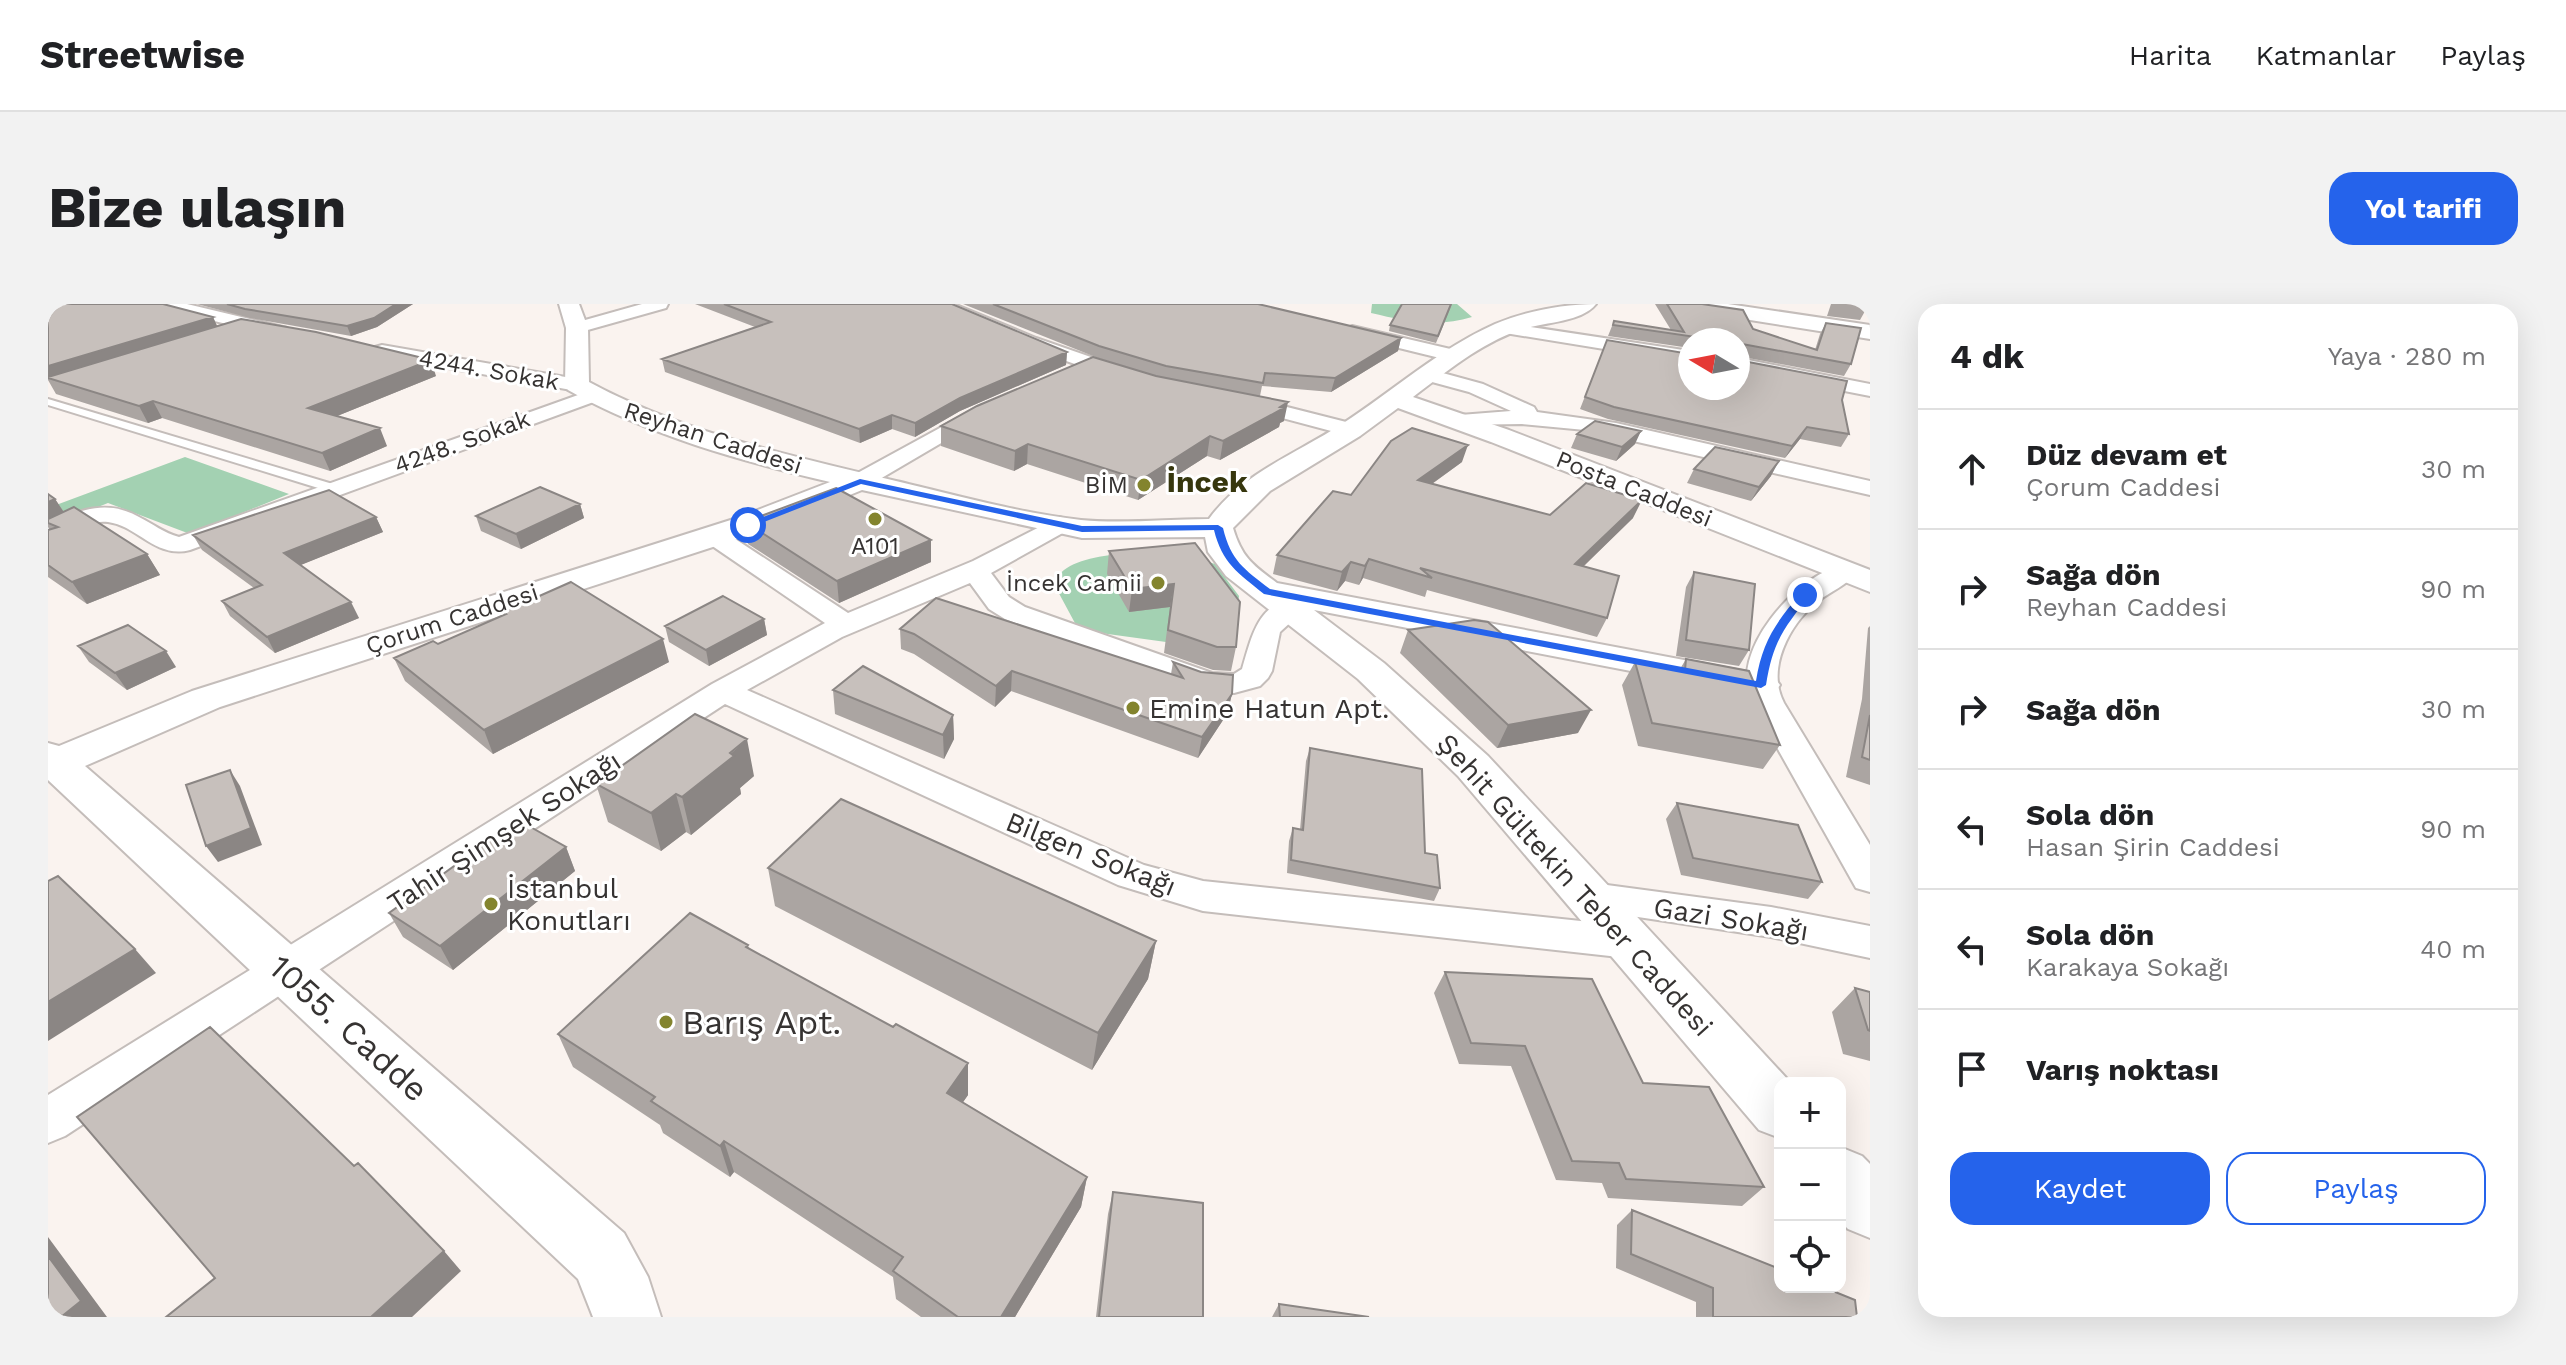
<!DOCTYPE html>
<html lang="tr">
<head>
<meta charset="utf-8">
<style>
	body { margin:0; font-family:"Work Sans",sans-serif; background:#f2f2f2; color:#202124 }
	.controls { position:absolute; right:24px; bottom:24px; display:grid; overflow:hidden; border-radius:16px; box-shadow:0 8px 32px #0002 }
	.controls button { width:72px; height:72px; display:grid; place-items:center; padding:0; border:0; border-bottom:2px solid #e0e0e0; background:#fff; color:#202124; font:40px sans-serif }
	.compass { position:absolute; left:1630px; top:24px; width:72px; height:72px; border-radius:50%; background:#fff; box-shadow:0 8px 32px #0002; rotate:280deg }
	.stop { position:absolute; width:24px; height:24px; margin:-18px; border:6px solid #2563eb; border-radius:50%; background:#fff }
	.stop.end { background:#2563eb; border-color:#fff; box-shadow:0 2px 8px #0008 }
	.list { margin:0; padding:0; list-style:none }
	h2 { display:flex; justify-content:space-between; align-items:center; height:104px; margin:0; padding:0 32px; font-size:34px }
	h2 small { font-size:26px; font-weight:400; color:#757577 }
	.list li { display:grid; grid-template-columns:52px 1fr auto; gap:24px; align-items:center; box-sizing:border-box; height:120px; padding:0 32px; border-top:2px solid #e0e0e0 }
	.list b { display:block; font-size:30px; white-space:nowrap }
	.list p { margin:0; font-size:26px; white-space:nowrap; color:#757577 }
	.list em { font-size:26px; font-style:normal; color:#757577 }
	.actions { display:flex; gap:16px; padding:24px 32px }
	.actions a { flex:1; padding:18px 0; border:2px solid #2563eb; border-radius:24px; text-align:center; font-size:28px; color:#2563eb }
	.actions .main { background:#2563eb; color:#fff }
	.icon { flex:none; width:44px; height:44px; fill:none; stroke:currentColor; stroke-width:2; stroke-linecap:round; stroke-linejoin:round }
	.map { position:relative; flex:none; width:1822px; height:1013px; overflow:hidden; border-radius:24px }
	header { display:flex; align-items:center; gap:48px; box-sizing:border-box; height:112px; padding:0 40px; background:#fff; border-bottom:2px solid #e0e0e0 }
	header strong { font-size:38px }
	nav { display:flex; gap:44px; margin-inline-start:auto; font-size:28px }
	.intro { display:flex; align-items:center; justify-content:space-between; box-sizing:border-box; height:192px; padding:0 48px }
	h1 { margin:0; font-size:56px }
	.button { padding:20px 36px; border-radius:24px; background:#2563eb; color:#fff; font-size:28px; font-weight:700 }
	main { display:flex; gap:48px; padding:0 48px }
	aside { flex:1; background:#fff; border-radius:24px; box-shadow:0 8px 32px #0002 }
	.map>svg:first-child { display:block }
	.green { fill:#a3d1b2 }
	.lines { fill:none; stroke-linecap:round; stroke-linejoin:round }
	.service-casing { stroke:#c4bdba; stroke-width:4 }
	.minor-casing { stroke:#c4bdba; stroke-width:4 }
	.tertiary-casing { stroke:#c4bdba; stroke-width:4 }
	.primary-casing { stroke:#c4bdba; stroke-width:4 }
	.service { fill:#fff; fill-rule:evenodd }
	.minor { fill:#fff; fill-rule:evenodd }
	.tertiary { fill:#fff; fill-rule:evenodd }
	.primary { fill:#fff; fill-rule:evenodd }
	.wall { fill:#aba5a2 }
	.shaded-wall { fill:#8b8684 }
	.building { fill:#c7c0bc; stroke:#8b8684; stroke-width:2 }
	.route { fill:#2563eb }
	.poi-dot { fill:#83842e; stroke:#fff; stroke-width:3 }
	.labels { text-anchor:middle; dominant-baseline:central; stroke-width:6; stroke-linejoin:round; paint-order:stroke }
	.far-street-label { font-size:24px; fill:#363332; stroke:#fff }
	.far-poi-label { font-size:24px; fill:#363332; stroke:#fff; text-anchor:end }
	.poi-label { font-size:28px; fill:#363332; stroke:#fff; text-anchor:start }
	.street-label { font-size:28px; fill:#363332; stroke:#fff }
	.far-district-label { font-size:30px; font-weight:bold; fill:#36360d; stroke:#fff }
	.near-poi-label { font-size:34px; fill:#363332; stroke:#fff; text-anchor:start }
	.near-street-label { font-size:34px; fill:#363332; stroke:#fff }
</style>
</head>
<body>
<header>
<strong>Streetwise</strong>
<nav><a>Harita</a><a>Katmanlar</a><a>Paylaş</a></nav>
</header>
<div class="intro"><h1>Bize ulaşın</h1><a class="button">Yol tarifi</a></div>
<main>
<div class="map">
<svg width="1822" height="1013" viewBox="0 0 1822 1013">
	<rect width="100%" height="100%" fill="#faf3ef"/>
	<path class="green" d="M1324 0H1409L1424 13C1390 24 1357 17 1323 9Z
		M137 153 241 190 142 230 60 199 0 223V204Z
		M1124 246 1167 260 1191 292 1187 328 1122 320 1118 338 1038 327 1028 321 1007 282C1009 247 1097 249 1124 246Z"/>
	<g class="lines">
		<defs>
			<path id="service" d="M0 95 288 181 290 184 280 187 0 101Z"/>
			<path id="minor" d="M110 0H139L239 24 242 28 233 33 112 4Z
				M594 0H620L618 4 529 29 520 24 523 20Z
				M884 0H906L988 34 1086 68 1089 72 1079 78 1072 76 976 42Z
				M1457 19 1642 47V59L1451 28 1448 24 1451 20Z
				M1304 22 1411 47 1413 51 1404 57 1298 31 1295 27Z
				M334 41 529 75 539 81 529 87 327 51 325 47 327 43Z
				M1690 54 1822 80V92L1690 66Z
				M1380 65 1435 80 1486 103 1489 108 1568 119 1822 177V191L1537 126 1474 120 1405 121 1401 117 1405 113 1412 111 1463 107 1421 88 1373 75 1370 71Z
				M544 86 554 92 551 96 142 246C108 255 90 222 60 218 39 215 20 233 0 238V220C30 206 60 195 91 213 105 220 116 229 131 233Z
				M1192 91 1310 121 1313 126 1302 132 1185 101 1182 97 1185 93Z
				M934 101 944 107 941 111 820 182H804L800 177 804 172Z
				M1011 213 1020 216 1024 221 1020 226 943 269 961 293 977 303 1164 369 1186 370 1194 365C1203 336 1211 290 1252 300L1256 306 1232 328 1224 367 1220 374 1212 382 1186 389 1149 385 957 315 941 305 922 279 794 333 699 386 1096 561 1155 577 1580 622 1594 627 1601 638 1594 649 1580 654 1155 607 1070 581 677 400 17 832 0 839V791L664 380 777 319 657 237 653 232 657 227H675L800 309 925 257Z
				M1796 260 1806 262 1809 268C1800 281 1781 288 1769 298 1741 321 1718 365 1736 399L1822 541V588L1808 584 1704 399C1679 348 1748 272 1796 260Z
				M1544 579 1723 603 1822 622V654L1723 633 1530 604 1524 594 1530 584Z"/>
			<path id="tertiary" d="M0 0H22L19 4 0 10Z
				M511 0H531L540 24 541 78C635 129 744 152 848 177 908 191 971 209 1033 216 1074 220 1119 215 1161 215 1194 169 1248 150 1294 120 1345 87 1391 45 1447 20 1478 7 1516 0 1548 0 1533 19 1494 18 1472 26 1433 39 1398 68 1365 93L1461 126 1822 266V288L1443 138 1350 104 1312 132 1222 187 1185 224C1194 254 1205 261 1229 279L1726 373 1732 381 1726 389 1713 392 1266 306 1336 359 1440 452 1743 779H1732V834L1711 826 1410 472 1310 375 1178 272 1160 248 1157 233 1034 234 814 186 711 228 172 403 37 462 576 929 600 973 613 1013H545L530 975 0 476V439L11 442 144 387 689 214 782 178C693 157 600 131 520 86L517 81 518 24Z
				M1792 843 1814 852 1822 860V934L1800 925 1792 917Z"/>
			<path id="primary" d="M1629 0H1680L1822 21V35L1639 6Z"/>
		</defs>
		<use href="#service" class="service-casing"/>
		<use href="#minor" class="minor-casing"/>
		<use href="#tertiary" class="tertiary-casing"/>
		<use href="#primary" class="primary-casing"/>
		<use href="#service" class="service"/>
		<use href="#minor" class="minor"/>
		<use href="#tertiary" class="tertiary"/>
		<use href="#primary" class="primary"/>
	</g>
	<path class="wall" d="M149 0H365L329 23 303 32 202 14Z
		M647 0H904L1019 48 1018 61 912 107 867 133 844 125 812 139 617 68 614 55 707 23Z
		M915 0H1210L1353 34 1350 47 1283 88 1214 82 1212 92 1236 117 1232 119 1231 123 1172 156 1159 152 1090 196 979 160 966 167 893 142V122L1082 64 1050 54Z
		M1404 0 1388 39 1341 27 1342 21Z
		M1607 0H1654L1705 25 1767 46 1772 30 1778 19 1803 60 1796 72 1695 53V57L1794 96 1801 130 1793 143 1752 135 1737 154 1560 115 1532 105 1559 36 1642 84 1690 36H1642V44L1560 32 1566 17 1623 26Z
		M1783 0H1821L1812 16 1779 12Z
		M0 4 165 13 169 22 388 72 289 112 339 142 282 167 114 114 100 119 8 90 0 76Z
		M1529 130 1587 140 1568 157 1523 144Z
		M1414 158 1384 180 1502 211 1585 214 1535 263 1559 314 1549 333 1379 286 1377 293 1315 274 1311 281 1297 277 1289 287 1225 270 1229 251 1303 191Z
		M1646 165 1723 172 1703 197 1639 179Z
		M0 190 7 195 16 208 99 250 112 271 39 300 0 273V226L1 225 0 223Z
		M532 200 536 214 473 245 433 227 428 212Z
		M328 213 335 228 252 261 311 314 227 349 182 312 174 297 206 284 154 246 145 231Z
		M697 218 883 258 791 299 700 240Z
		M1061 247 1188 343 1183 367 1165 366 1116 349 1122 303 1081 308 1059 270Z
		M1646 268 1701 346 1691 362 1628 352 1638 283Z
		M455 308 621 358 445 450 357 377 346 354 390 340 456 311Z
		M716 315 719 331 661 362 621 338 617 322Z
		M1822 322V481L1798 473 1814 395 1820 324Z
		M852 325 1123 370 1125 358 1184 390 1179 410 1150 454 963 387 947 403 866 350 853 345Z
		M1360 326 1530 429 1449 444 1352 349Z
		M30 342 128 363 79 386 41 358Z
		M1638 355 1732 441 1715 465 1590 442 1574 381 1587 358 1632 365Z
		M785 386 905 411 906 435 896 455 787 410Z
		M1262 444 1377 549 1392 584 1386 597 1239 569 1241 537 1245 524 1252 526 1258 457Z
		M706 472 692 484 693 490 643 531 638 528 613 547 560 518 548 480Z
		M1629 499 1774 578 1760 595 1633 571 1618 515Z
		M518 543 527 567 405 666 355 633 341 609Z
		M720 564 1108 637 1100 675 1044 766 727 602Z
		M700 641 701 645 920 791 915 798 1039 873 1033 903 967 1013H873L848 995 845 973 686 868 682 873 615 829 612 821 525 763 510 730Z
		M1397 668 1595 779 1716 883 1694 902 1560 894 1554 879 1508 876 1463 762 1411 760 1386 689Z
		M1807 684 1822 688V757L1795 750 1784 708Z
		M1065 888 1155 1013H1048L1060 910Z
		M1584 906 1809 1013H1648V998L1568 964 1569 921Z
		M1231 1000 1321 1013H1224Z"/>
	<path class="shaded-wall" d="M348 0H365L329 23 303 32 299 22Z
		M165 13 169 22 0 74V62Z
		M1353 34 1350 47 1283 88 1287 74Z
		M1019 48 1018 61 912 107 867 133V119L912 94Z
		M383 56 388 72 267 121 260 104Z
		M105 97 114 114 100 119 91 102Z
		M1240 98 1236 117 1232 119 1231 123 1172 156 1175 137Z
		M844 111V125L812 139 811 125Z
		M1759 123 1752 135 1737 154 1744 142Z
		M332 124 339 142 282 167 274 149Z
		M1593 127 1587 140 1568 157 1574 143Z
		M1162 132 1159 152 1090 196 1093 176Z
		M980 140 979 160 966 167 967 147Z
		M1420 141 1414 158 1364 194 1370 176Z
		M1731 157 1723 172 1703 197 1711 183Z
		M7 195 17 210 0 217V198Z
		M1594 196 1585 214 1518 279 1527 260Z
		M532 200 536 214 473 245 468 230Z
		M328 213 335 228 243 265 236 249Z
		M883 236V258L791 299 789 277Z
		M99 250 112 271 39 300 24 278Z
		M1321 255 1315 274 1311 281 1317 262Z
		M1303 258 1297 277 1289 287 1294 268Z
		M1126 280 1122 303 1081 308 1084 285Z
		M303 298 311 314 227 349 219 333Z
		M716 315 719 331 661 362 658 346Z
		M615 335 621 358 445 450 436 426Z
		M118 347 128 363 79 386 67 369Z
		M964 367 963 387 947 403 948 382Z
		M1184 390 1179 410 1150 454 1154 433Z
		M1543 406 1530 429 1449 444 1460 421Z
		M905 411 906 435 896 455 895 431Z
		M699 435 706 472 692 484 693 490 643 531 634 493Z
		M182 466 192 482 214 541 170 558 158 542Z
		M628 490 638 528 613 547 603 509Z
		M518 543 527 567 405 666 392 642Z
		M1108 637 1100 675 1044 766 1050 729Z
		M87 645 108 669 0 737V698Z
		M920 759V791L899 821V789Z
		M676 837 686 868 682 873 672 842Z
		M1039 873 1033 903 967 1013H953Z
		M0 933 59 1013H13L0 952Z
		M396 947 413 967 364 1013H323Z"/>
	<path class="building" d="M14 0H115L165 13 0 62V4Z
		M179 0H348L326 14 299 22 197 5Z
		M676 0H904L1019 48 912 94 867 119 844 111 811 125 614 55 723 18Z
		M945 0H1210L1353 34 1287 74 1217 69 1215 79 1118 62 1051 42Z
		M1354 0H1403L1390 32 1342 21Z
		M1619 0H1654L1695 6 1705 25 1769 46 1778 19 1813 24 1803 60 1694 40 1695 57 1799 77 1794 96 1801 130 1759 123 1744 142 1566 103 1537 93 1559 36 1642 50V84H1690V36H1648V33L1565 21 1566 17 1636 28Z
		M193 15 268 28 383 56 260 104 332 124 274 149 105 97 91 102 0 74V73Z
		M1045 53 1108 72 1240 98 1232 103 1236 104 1175 137 1162 132 1093 176 980 140 967 147 893 122 929 102Z
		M1547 117 1593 127 1574 143 1529 130Z
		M1364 124 1420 141 1370 176 1502 211 1538 179 1594 196 1527 260 1571 272 1559 314 1372 264 1384 274 1321 255 1317 262 1303 258 1294 268 1229 251 1285 187 1303 191 1343 137Z
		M1667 143 1731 157 1711 183 1646 165Z
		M492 183 532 200 468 230 428 212Z
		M788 184 883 236 789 277 697 218Z
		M281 186 328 213 236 249 303 298 219 333 174 297 214 281 145 231Z
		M0 190 7 195 0 198Z
		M26 203 99 250 24 278 0 261V226L10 223 0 219V215Z
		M1147 239 1192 298 1188 343H1169L1120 326 1126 280 1084 285 1061 247Z
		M1646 268 1707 280 1701 346 1638 336Z
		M523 278 615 335 436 426 346 354 385 337 390 340 458 310 455 308Z
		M675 292 716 315 658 346 617 322Z
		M888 294 1135 374 1125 358 1153 368 1185 371 1184 390 1154 433 964 367 948 382 866 330 852 325Z
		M1426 316 1440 318 1543 406 1460 421 1360 326Z
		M80 321 118 347 67 369 30 342Z
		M1638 355 1701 367 1732 441 1604 419 1587 358 1637 366Z
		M815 362 905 411 895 431 785 386Z
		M647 410 699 435 682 449 686 452 634 493 628 490 603 509 548 480Z
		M1822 411V456L1814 453Z
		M1262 444 1374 465 1377 549 1389 551 1392 584 1243 556 1245 524 1255 526Z
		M182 466 203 524 158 542 138 481Z
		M793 495 1108 637 1050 729 720 564Z
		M1629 499 1750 521 1774 578 1645 554Z
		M470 516 518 543 392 642 341 609Z
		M10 572 87 645 0 698V577Z
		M642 609 700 641 698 643 845 723 848 720 920 759 899 789 1039 873 953 1013H910L845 967 855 953 676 837 672 842 603 797 607 793 510 730Z
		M1397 668 1544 675 1595 779 1661 783 1716 883 1578 875 1571 859 1524 857 1477 742 1423 739Z
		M1807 684 1822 688V727L1820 726Z
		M162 723 306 862 310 859 396 947 323 1013H118L167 974 29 813Z
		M1065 888 1155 899V1013H1051Z
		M1584 906 1732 965V983H1775L1807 996 1809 1013H1665V984L1583 950Z
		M0 952 33 997 13 1013H0Z
		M1231 1000 1321 1013H1232Z"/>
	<path class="route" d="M812 175 1034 222 1170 221 1175 224C1183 257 1196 265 1222 285L1708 377C1714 338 1728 318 1753 289L1762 291C1736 324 1725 337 1718 381L1713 384 1216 290C1190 269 1174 259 1166 226L1034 228 813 180 703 223 695 221Z"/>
	<g class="poi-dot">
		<circle cx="1096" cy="181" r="8"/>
		<circle cx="827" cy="215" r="8"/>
		<circle cx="1110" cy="279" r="8"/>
		<circle cx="1085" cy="404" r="8"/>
		<circle cx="443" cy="600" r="8"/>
		<circle cx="618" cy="718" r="8"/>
	</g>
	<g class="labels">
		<g class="far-street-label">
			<text transform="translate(441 66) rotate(10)">4244. Sokak</text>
			<text transform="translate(665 134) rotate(18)">Reyhan Caddesi</text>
			<text transform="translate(414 138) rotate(-20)">4248. Sokak</text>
			<text transform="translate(1586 185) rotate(22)">Posta Caddesi</text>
			<text transform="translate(404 315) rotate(-18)">Çorum Caddesi</text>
		</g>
		<g class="far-poi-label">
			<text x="1080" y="181">BİM</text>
			<text x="827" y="242" text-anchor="middle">A101</text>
			<text x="1094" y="279">İncek Camii</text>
		</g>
		<g class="poi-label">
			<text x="1101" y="404">Emine Hatun Apt.</text>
			<text x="459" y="584">İstanbul<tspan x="459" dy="32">Konutları</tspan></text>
		</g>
		<g class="street-label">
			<text transform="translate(456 528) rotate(-33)">Tahir Şimşek Sokağı</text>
			<text transform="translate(1043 550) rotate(22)">Bilgen Sokağı</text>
			<text transform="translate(1527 581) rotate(48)">Şehit Gültekin Teber Caddesi</text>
			<text transform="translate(1683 615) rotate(9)">Gazi Sokağı</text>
		</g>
		<g class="far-district-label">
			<text x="1159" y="177">İncek</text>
		</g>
		<g class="near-poi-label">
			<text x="634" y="718">Barış Apt.</text>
		</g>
		<g class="near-street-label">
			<text transform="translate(301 724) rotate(42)">1055. Cadde</text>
		</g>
	</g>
</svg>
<div class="controls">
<button>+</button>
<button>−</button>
<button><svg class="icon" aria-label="locate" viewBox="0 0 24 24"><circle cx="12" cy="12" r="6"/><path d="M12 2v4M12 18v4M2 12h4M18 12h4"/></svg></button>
</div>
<svg class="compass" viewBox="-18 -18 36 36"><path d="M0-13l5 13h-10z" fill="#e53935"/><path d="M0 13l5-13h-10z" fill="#757577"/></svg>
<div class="stop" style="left:700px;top:221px"></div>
<div class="stop end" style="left:1757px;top:291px"></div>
</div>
<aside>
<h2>4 dk<small>Yaya · 280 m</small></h2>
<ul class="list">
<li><svg class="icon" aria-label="ahead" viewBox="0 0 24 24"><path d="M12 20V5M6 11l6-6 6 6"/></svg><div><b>Düz devam et</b><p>Çorum Caddesi</p></div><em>30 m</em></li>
<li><svg class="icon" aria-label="right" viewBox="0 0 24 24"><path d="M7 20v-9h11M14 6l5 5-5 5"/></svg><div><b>Sağa dön</b><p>Reyhan Caddesi</p></div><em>90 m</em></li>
<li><svg class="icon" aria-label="right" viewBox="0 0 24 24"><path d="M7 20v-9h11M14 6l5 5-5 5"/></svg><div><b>Sağa dön</b></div><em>30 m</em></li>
<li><svg class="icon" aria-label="left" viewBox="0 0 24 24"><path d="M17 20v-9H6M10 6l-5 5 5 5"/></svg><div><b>Sola dön</b><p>Hasan Şirin Caddesi</p></div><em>90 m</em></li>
<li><svg class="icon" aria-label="left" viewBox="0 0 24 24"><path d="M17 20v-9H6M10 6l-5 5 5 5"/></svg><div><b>Sola dön</b><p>Karakaya Sokağı</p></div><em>40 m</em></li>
<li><svg class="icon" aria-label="arrive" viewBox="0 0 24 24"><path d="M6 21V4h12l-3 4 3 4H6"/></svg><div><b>Varış noktası</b></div></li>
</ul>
<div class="actions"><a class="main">Kaydet</a><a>Paylaş</a></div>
</aside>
</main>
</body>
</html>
